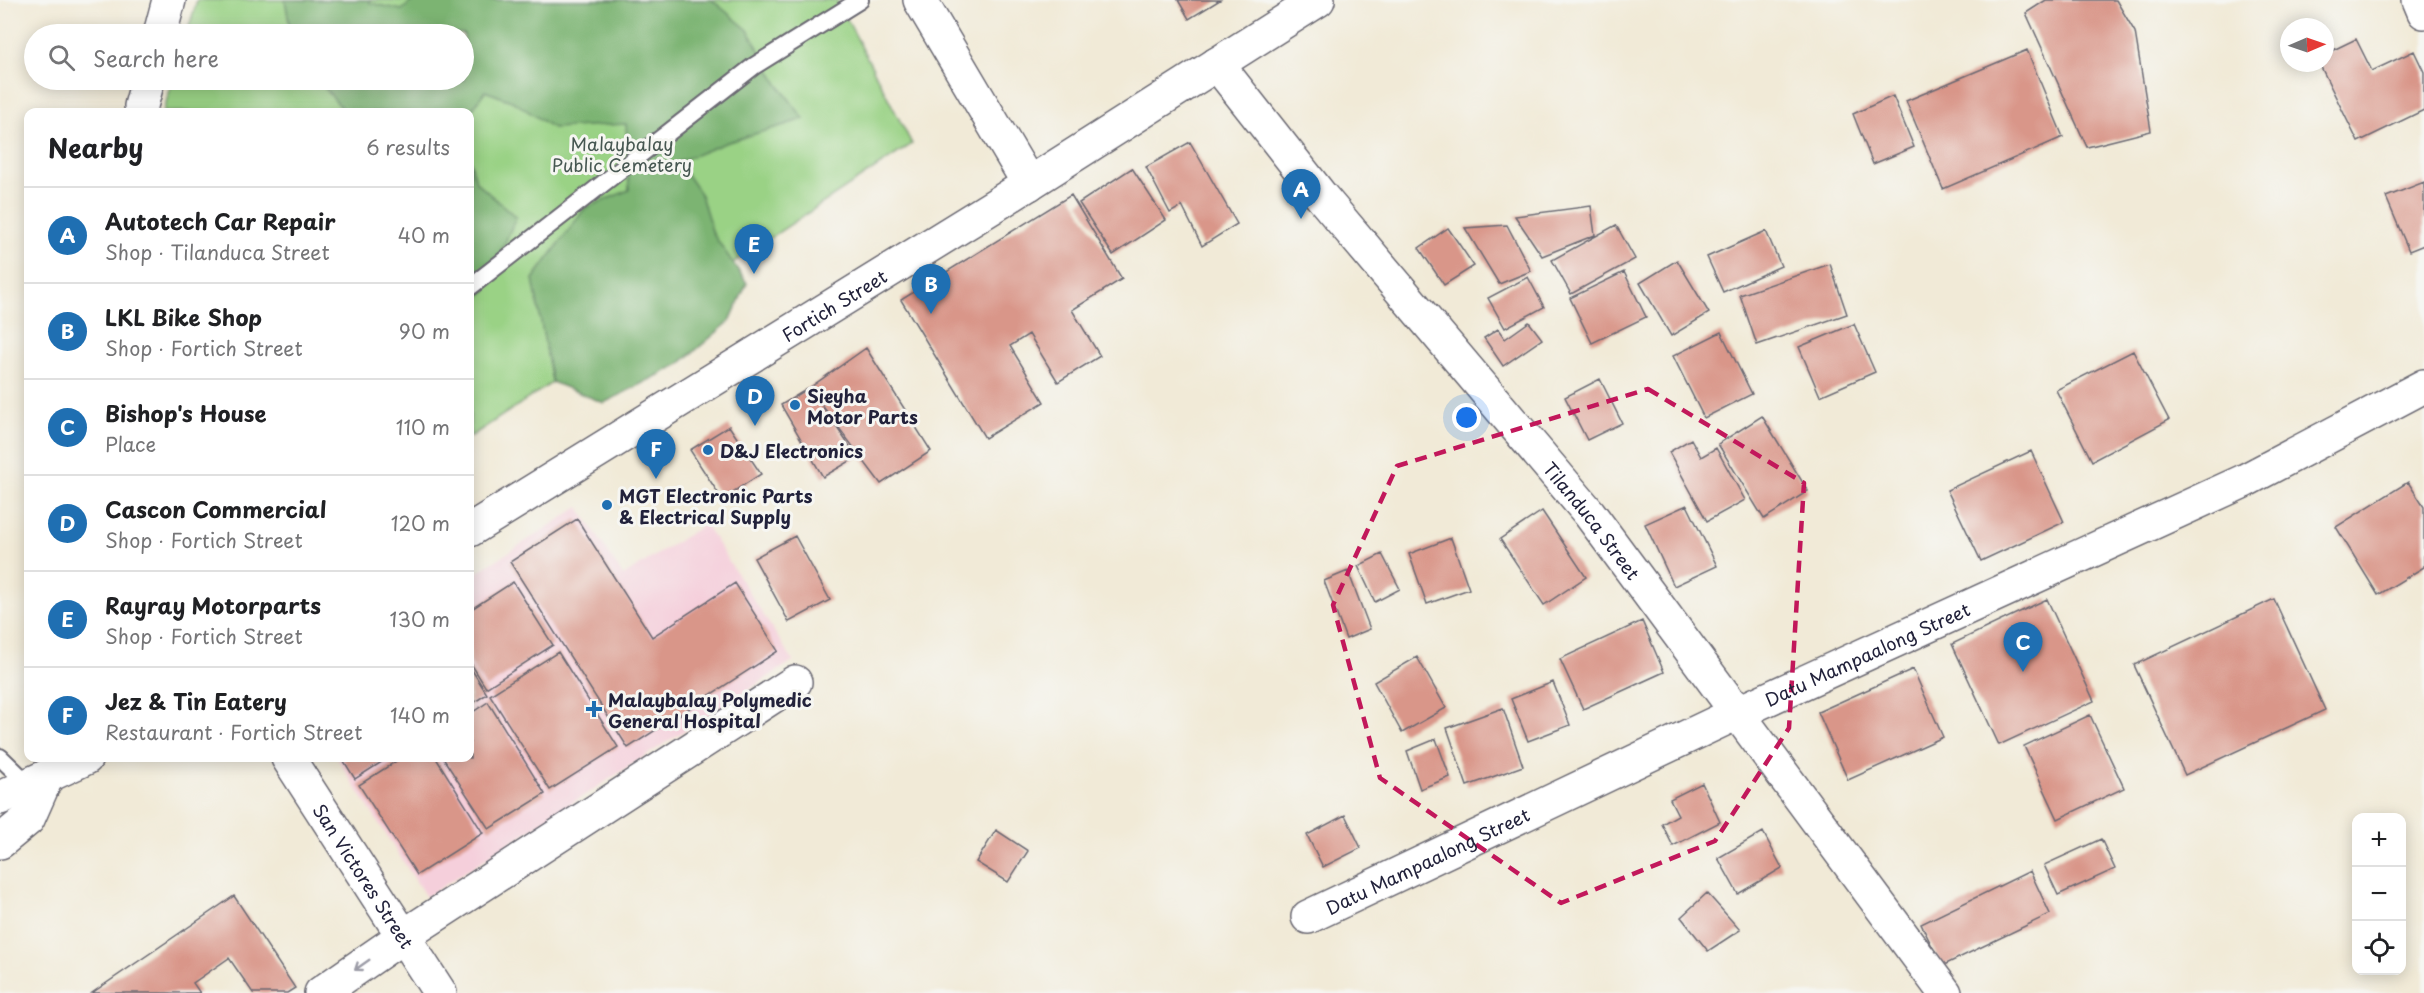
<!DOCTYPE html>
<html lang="en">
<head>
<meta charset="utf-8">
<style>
	body { margin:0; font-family:"Playpen Sans",sans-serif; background:#f2f2f2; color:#202124 }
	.controls { position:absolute; right:18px; bottom:18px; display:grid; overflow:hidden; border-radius:12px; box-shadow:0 3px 15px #0003 }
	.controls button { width:54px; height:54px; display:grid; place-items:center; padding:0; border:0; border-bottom:2px solid #e0e0e0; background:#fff; color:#202124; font:30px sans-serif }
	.compass { position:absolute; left:2280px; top:18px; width:54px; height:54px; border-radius:50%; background:#fff; box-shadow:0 3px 15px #0003; rotate:88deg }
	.you { position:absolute; left:1467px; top:418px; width:21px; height:21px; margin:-15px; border:4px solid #fff; border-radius:50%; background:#1a73e8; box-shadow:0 0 0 9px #1a73e833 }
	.badge { display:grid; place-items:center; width:39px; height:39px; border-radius:50%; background:#1f6fb2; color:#fff; font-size:20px; font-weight:700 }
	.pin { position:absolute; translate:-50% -50px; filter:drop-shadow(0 2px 3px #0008) }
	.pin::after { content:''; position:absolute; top:32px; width:21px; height:18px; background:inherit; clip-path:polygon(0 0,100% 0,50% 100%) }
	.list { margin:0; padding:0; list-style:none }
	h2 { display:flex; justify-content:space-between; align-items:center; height:78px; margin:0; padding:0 24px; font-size:26px }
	h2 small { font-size:20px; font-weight:400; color:#757577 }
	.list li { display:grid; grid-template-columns:39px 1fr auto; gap:18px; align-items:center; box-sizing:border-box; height:96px; padding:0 24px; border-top:2px solid #e0e0e0 }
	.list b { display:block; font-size:22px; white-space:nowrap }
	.list p { margin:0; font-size:20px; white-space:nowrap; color:#757577 }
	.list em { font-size:20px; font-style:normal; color:#757577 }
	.icon { flex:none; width:33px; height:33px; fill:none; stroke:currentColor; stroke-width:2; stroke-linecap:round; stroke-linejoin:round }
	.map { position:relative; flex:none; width:2424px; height:993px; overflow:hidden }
	.search { position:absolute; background:#fff; box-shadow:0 3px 15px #0003; left:24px; top:24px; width:450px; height:66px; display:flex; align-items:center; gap:15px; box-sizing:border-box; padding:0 21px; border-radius:33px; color:#757577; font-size:22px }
	.panel { position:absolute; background:#fff; box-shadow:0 3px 15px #0003; left:24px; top:108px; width:450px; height:654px; border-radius:12px }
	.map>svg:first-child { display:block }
	.built { fill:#f5cfdb }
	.green { fill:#9ad285; stroke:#5e7a60; stroke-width:1.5 }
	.forest { fill:#7bb472; stroke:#4e6b56; stroke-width:1.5 }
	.building { fill:#d99689 }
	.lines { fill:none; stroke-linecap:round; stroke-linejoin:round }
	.service-casing { stroke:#6a6872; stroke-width:20 }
	.minor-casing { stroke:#6a6872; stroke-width:36 }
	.tertiary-casing { stroke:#6a6872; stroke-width:36 }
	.secondary-casing { stroke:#6a6872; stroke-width:36 }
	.trunk-casing { stroke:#6a6872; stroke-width:36 }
	.service { stroke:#fff; stroke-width:16 }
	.minor { stroke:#fff; stroke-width:33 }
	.tertiary { stroke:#fff; stroke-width:33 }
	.secondary { stroke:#fff; stroke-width:33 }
	.trunk { stroke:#fff; stroke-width:33 }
	.oneway { stroke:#9c9ca7 }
	.marked { fill:none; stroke:#c2185b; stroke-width:4.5; stroke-dasharray:12 8; stroke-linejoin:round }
	.poi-dot { fill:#1f6fb2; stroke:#f6f6f2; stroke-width:2 }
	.labels { text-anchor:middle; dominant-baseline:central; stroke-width:6; stroke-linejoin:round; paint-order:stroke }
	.park-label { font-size:18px; fill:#465751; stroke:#f6f6f2 }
	.street-label { font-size:18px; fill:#22223b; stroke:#f6f6f2 }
	.poi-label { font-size:18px; font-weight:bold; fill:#22223b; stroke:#f6f6f2; text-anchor:start }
</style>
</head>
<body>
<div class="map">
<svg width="2424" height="993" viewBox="0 0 2424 993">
	<rect width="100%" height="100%" fill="#f6f6f2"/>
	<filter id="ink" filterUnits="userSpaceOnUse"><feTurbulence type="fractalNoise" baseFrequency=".0167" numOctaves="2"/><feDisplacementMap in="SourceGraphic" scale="12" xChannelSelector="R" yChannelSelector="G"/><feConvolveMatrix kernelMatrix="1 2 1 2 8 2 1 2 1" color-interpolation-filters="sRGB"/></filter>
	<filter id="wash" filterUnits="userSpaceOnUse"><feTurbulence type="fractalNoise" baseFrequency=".008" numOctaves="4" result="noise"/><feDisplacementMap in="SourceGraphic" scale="24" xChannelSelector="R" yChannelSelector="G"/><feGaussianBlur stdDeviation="1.35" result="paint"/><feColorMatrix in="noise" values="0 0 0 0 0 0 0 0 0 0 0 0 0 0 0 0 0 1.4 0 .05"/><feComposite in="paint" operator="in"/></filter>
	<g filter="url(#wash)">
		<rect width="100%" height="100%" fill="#f1ead7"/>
		<path class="built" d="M579 507 623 576 705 524 793 661 426 897 337 758H470V577Z"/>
		<path class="green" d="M197 0H837L912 144 470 437V112H163L173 80H464V34H187Z"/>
		<path class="forest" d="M370 0V3L402 10 413 0H712L748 30 778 84 804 119 725 143 678 162 701 195 713 234 747 283 730 321 678 365 604 403 552 382 533 279 585 208 629 190 626 124 553 128 514 102 485 91 470 113 345 112 318 80H464V34H291L285 0Z
			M470 159 476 182 516 217 485 290 470 308Z"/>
		<g id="blocks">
			<path class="building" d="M1178 0H1220L1189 19Z
				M2046 0H2116L2135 32 2151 131 2087 147 2026 13Z
				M2356 39 2372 71 2414 51 2424 72V110L2358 142 2319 63H2325V54Z
				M2027 50 2063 137 1943 189 1906 101Z
				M1893 96 1914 147 1873 164 1853 114Z
				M1190 142 1237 224 1202 246 1182 206 1170 213 1146 167Z
				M1132 168 1166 220 1113 255 1079 203Z
				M2424 182V245L2409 251 2386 197Z
				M1071 195 1122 279 1072 310 1100 356 1058 382 1029 334 1010 346 1044 402 985 438 901 300Z
				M1591 206 1595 235 1542 256 1515 216Z
				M1507 225 1531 271 1499 284 1465 228Z
				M1616 225 1635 259 1571 294 1552 260Z
				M1448 228 1474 266 1444 285 1419 248Z
				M1766 231 1781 266 1723 292 1707 257Z
				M1677 260 1709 313 1671 336 1640 283Z
				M1830 264 1847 314 1757 345 1740 295Z
				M1624 272 1646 317 1592 343 1570 298Z
				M1528 277 1544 307 1505 328 1488 298Z
				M1529 322 1542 339 1503 366 1484 338 1498 329 1505 339Z
				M1854 324 1875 372 1820 396 1799 347Z
				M1721 332 1752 394 1704 418 1673 356Z
				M866 348 931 451 881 484 818 400 857 457 823 477 781 405 809 388Z
				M2133 351 2169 420 2092 461 2056 390Z
				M1600 379 1622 423 1587 440 1565 397Z
				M1762 416 1808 491 1764 519 1718 444Z
				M729 426 761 474 722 499 690 450Z
				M1691 439 1701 457 1716 448 1745 500 1707 521 1669 452Z
				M2031 451 2064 522 1981 561 1947 490Z
				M2408 482 2424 507V567L2378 595 2336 527Z
				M1687 505 1717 566 1674 586 1645 524Z
				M1542 511 1586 577 1544 605 1500 539Z
				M577 519 652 637 735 583 778 651 628 748 510 562Z
				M795 536 830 600 789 622 754 558Z
				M1451 538 1469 589 1427 604 1409 554Z
				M1382 554 1400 589 1375 602 1358 566Z
				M1348 571 1370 629 1346 639 1324 581Z
				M513 582 553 645 486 688 470 662V610Z
				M2047 599 2094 701 1999 745 1952 644Z
				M2274 599 2325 710 2185 775 2134 665Z
				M1642 621 1664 672 1583 709 1560 659Z
				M558 652 618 747 550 790 490 695Z
				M1417 657 1446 708 1402 733 1374 682Z
				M470 667 487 694 470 705Z
				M1913 669 1943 737 1848 780 1818 712Z
				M1553 682 1570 725 1528 741 1511 699Z
				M488 702 545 794 489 829 443 758H470V714Z
				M1503 708 1523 766 1467 786 1447 728Z
				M2090 715 2124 788 2058 819 2024 746Z
				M1436 739 1450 777 1420 789 1407 751Z
				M342 758H388L355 779Z
				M401 758H436L483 833 417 875 359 785Z
				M1702 783 1720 822 1673 846 1662 824 1678 815 1670 799Z
				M1345 815 1361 848 1323 867 1307 835Z
				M996 830 1028 851 1008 882 976 862Z
				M1763 832 1782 868 1738 894 1718 858Z
				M2101 839 2115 869 2058 895 2044 865Z
				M2030 871 2050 914 1942 966 1921 924Z
				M1707 893 1740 930 1708 951 1681 917Z
				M234 896 295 988 287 993H253L229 958 193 983 200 993H92Z"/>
		</g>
	</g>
	<g filter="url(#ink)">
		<use href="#blocks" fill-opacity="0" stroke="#6a6872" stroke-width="1.5"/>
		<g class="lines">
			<defs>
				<path id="service" d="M470 287 754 66 860 0
					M0 757 29 785"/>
				<g id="minor">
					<path d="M920 0 1029 184"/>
					<path d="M2419 0 2424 12"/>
					<path d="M160 34 169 0"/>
					<path id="s1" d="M1217 64 1321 196 1589 513 1945 993"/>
					<path d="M141 106 148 80"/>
					<path id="s2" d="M1308 917 1737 713 2244 481 2424 386"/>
					<path d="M321 993 402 937 795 682"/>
				</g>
				<path id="tertiary" d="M0 842 28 819 47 776"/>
				<g id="secondary">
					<path id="s3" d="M288 758 440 993"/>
				</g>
				<g id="trunk">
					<path id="s4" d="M470 530 997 204 1318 0"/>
					<path d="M0 798 86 758"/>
				</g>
			</defs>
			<use href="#service" class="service-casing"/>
			<use href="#minor" class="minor-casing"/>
			<use href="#tertiary" class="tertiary-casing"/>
			<use href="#secondary" class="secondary-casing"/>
			<use href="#trunk" class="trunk-casing"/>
			<use href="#service" class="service"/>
			<use href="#minor" class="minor"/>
			<use href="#tertiary" class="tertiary"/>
			<use href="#secondary" class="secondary"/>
			<use href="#trunk" class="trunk"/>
		</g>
		<defs><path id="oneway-shaft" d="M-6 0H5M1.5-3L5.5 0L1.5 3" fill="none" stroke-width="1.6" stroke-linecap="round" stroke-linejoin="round" transform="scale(1.5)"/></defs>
		<use class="oneway" href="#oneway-shaft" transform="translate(362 965) rotate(145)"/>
	</g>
	<path class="marked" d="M1648 389 1804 483 1789 728 1715 841 1561 903 1380 778 1333 605 1397 466Z"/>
	<g class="poi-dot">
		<circle cx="795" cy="405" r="6"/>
		<circle cx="708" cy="450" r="6"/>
		<circle cx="607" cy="505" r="6"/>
		<path d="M591 700h6v6h6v6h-6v6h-6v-6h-6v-6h6z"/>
	</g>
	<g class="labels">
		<g class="park-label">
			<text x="622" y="143">Malaybalay<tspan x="622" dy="21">Public Cemetery</tspan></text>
		</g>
		<g class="street-label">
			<text stroke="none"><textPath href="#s4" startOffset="428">Fortich Street</textPath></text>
			<text stroke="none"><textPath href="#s1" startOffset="591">Tilanduca Street</textPath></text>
			<text stroke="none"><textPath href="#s2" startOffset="618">Datu Mampaalong Street</textPath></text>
			<text stroke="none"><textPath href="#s2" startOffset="132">Datu Mampaalong Street</textPath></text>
			<text stroke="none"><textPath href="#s3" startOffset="140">San Victores Street</textPath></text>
		</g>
		<g class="poi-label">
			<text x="807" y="395">Sieyha<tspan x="807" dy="21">Motor Parts</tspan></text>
			<text x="720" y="450">D&amp;J Electronics</text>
			<text x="619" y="495">MGT Electronic Parts<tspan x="619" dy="21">&amp; Electrical Supply</tspan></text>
			<text x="608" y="699">Malaybalay Polymedic<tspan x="608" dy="21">General Hospital</tspan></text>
		</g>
	</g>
</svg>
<div class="controls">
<button>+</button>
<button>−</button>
<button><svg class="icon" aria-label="locate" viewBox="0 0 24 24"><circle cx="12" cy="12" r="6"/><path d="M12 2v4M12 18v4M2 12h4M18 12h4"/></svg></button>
</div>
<svg class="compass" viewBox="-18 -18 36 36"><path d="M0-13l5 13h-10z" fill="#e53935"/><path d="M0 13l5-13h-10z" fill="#757577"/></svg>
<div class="you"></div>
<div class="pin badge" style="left:1301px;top:219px">A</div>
<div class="pin badge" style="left:931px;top:314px">B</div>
<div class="pin badge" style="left:2023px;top:672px">C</div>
<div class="pin badge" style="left:755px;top:426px">D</div>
<div class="pin badge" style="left:754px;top:274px">E</div>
<div class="pin badge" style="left:656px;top:479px">F</div>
<div class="search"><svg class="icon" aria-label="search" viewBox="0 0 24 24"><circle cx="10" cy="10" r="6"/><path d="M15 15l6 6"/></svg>Search here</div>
<section class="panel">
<h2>Nearby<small>6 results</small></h2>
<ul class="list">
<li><span class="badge">A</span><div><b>Autotech Car Repair</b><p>Shop · Tilanduca Street</p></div><em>40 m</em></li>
<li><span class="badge">B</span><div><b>LKL Bike Shop</b><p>Shop · Fortich Street</p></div><em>90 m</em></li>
<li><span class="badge">C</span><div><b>Bishop's House</b><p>Place</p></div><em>110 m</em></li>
<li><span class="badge">D</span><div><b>Cascon Commercial</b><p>Shop · Fortich Street</p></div><em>120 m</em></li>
<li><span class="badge">E</span><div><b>Rayray Motorparts</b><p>Shop · Fortich Street</p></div><em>130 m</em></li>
<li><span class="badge">F</span><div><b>Jez &amp; Tin Eatery</b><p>Restaurant · Fortich Street</p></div><em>140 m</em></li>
</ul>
</section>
</div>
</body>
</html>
